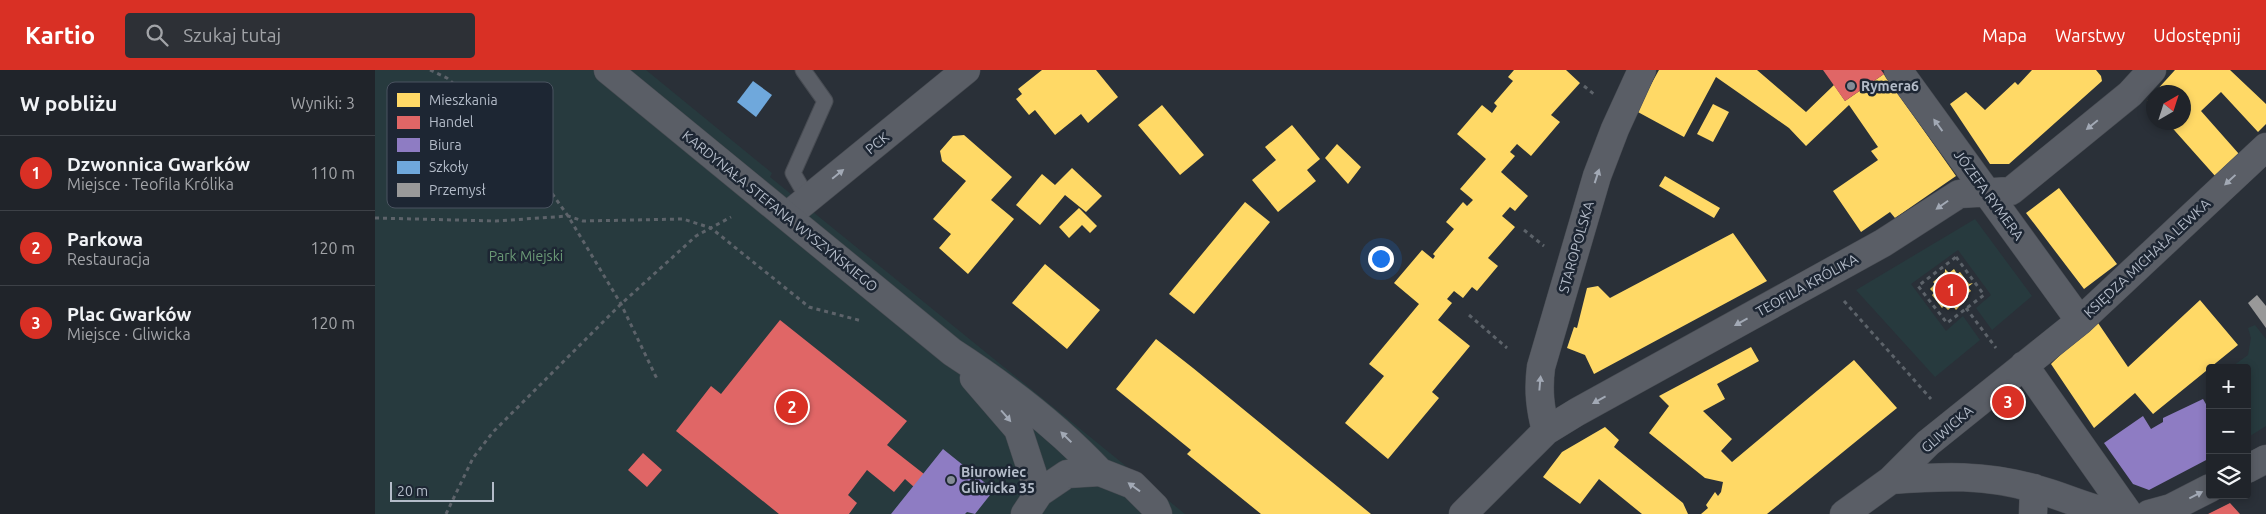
<!DOCTYPE html>
<html lang="pl">
<head>
<meta charset="utf-8">
<style>
	body { margin:0; font-family:Ubuntu,sans-serif; background:#2d3036; color:#f1f3f6 }
	.controls { position:absolute; right:15px; bottom:15px; display:grid; overflow:hidden; border-radius:5px; box-shadow:0 2px 8px #0003 }
	.controls button { width:45px; height:45px; display:grid; place-items:center; padding:0; border:0; border-bottom:1px solid #3d4147; background:#20242a; color:#f1f3f6; font:25px sans-serif }
	.compass { position:absolute; left:1771px; top:15px; width:45px; height:45px; border-radius:50%; background:#20242a; box-shadow:0 2px 8px #0003; rotate:39deg }
	.scale { position:absolute; left:15px; bottom:12px; width:104px; box-sizing:border-box; padding-left:5px; border:2px solid #b4bcc9; border-top:0; font-size:14px; line-height:18px; white-space:nowrap; color:#b4bcc9; -webkit-text-stroke:4px #1d2633; paint-order:stroke }
	.you { position:absolute; left:1005px; top:188px; width:18px; height:18px; margin:-12px; border:4px solid #fff; border-radius:50%; background:#1a73e8; box-shadow:0 0 0 8px #1a73e833 }
	.badge { display:grid; place-items:center; width:32px; height:32px; border-radius:50%; background:#d93025; color:#fff; font-size:16px; font-weight:700 }
	.pin { position:absolute; translate:-50% -50%; border:2px solid #fff; box-shadow:0 1px 5px #0006 }
	.list { margin:0; padding:0; list-style:none }
	h2 { display:flex; justify-content:space-between; align-items:center; height:65px; margin:0; padding:0 20px; font-size:21px }
	h2 small { font-size:16px; font-weight:400; color:#a2a4a8 }
	.list li { display:grid; grid-template-columns:32px 1fr auto; gap:15px; align-items:center; box-sizing:border-box; height:75px; padding:0 20px; border-top:1px solid #3d4147 }
	.list b { display:block; font-size:19px; white-space:nowrap }
	.list p { margin:0; font-size:16px; white-space:nowrap; color:#a2a4a8 }
	.list em { font-size:16px; font-style:normal; color:#a2a4a8 }
	.icon { flex:none; width:28px; height:28px; fill:none; stroke:currentColor; stroke-width:2; stroke-linecap:round; stroke-linejoin:round }
	.map { position:relative; flex:none; width:1891px; height:444px; overflow:hidden }
	header { display:flex; align-items:center; gap:30px; box-sizing:border-box; height:70px; padding:0 25px; background:#d93025; color:#fff }
	header strong { font-size:24px }
	nav { display:flex; gap:28px; margin-inline-start:auto; font-size:18px }
	.search { width:350px; height:45px; background:#2d3036; display:flex; align-items:center; gap:12px; box-sizing:border-box; padding:0 18px; border-radius:5px; color:#a2a4a8; font-size:19px }
	main { display:flex }
	aside { flex:1; background:#20242a }
	.map>svg:first-child { display:block }
	.green { fill:#273a3e }
	.homes { fill:#ffd966 }
	.shops { fill:#e06666 }
	.offices { fill:#8e7cc3 }
	.schools { fill:#6fa8dc }
	.industry { fill:#999 }
	.lines { fill:none; stroke-linecap:round; stroke-linejoin:round }
	.service-casing { stroke:#484c53; stroke-width:17 }
	.minor-casing { stroke:#484c53; stroke-width:29 }
	.tertiary-casing { stroke:#484c53; stroke-width:29 }
	.path { stroke:#5d636a; stroke-width:3; stroke-dasharray:4 4; stroke-linecap:butt }
	.service { stroke:#5a5e66; stroke-width:15 }
	.minor { stroke:#5a5e66; stroke-width:28 }
	.tertiary { stroke:#5a5e66; stroke-width:28 }
	.oneway { fill:#a2a9b5 }
	.poi-dot { fill:#848b96; stroke:#1d2633; stroke-width:2 }
	.labels { text-anchor:middle; dominant-baseline:central; stroke-width:5; stroke-linejoin:round; paint-order:stroke }
	.poi-label { font-size:14px; font-weight:bold; fill:#b4bcc9; stroke:#1d2633; text-anchor:start }
	.street-label { font-size:14px; fill:#b4bcc9; stroke:#1d2633 }
	.park-label { font-size:14px; fill:#6b9a76; stroke:#1d2633 }
	.key { fill:#1d2633; stroke:#4a5360; stroke-width:1 }
	.key-label { font-size:14px; fill:#b4bcc9 }
</style>
</head>
<body>
<header>
<strong>Kartio</strong>
<div class="search"><svg class="icon" aria-label="search" viewBox="0 0 24 24"><circle cx="10" cy="10" r="6"/><path d="M15 15l6 6"/></svg>Szukaj tutaj</div>
<nav><a>Mapa</a><a>Warstwy</a><a>Udostępnij</a></nav>
</header>
<main>
<aside>
<h2>W pobliżu<small>Wyniki: 3</small></h2>
<ul class="list">
<li><span class="badge">1</span><div><b>Dzwonnica Gwarków</b><p>Miejsce · Teofila Królika</p></div><em>110 m</em></li>
<li><span class="badge">2</span><div><b>Parkowa</b><p>Restauracja</p></div><em>120 m</em></li>
<li><span class="badge">3</span><div><b>Plac Gwarków</b><p>Miejsce · Gliwicka</p></div><em>120 m</em></li>
</ul>
</aside>
<div class="map">
<svg width="1891" height="444" viewBox="0 0 1891 444">
	<rect width="100%" height="100%" fill="#2a3038"/>
	<path class="green" d="M0 0H271L397 103 395 107 810 444H0Z
		M1600 149 1657 226 1617 260 1601 238 1616 225 1583 180 1536 214 1571 261 1588 246 1605 270 1560 307 1481 220Z
		M1880 255 1891 269V356L1872 368V298H1855L1873 285 1876 268 1873 258Z"/>
	<path class="homes" d="M667 0H721L743 27 713 53 706 44 680 65 660 40 654 45 641 29 647 24 643 19Z
		M1139 0H1191L1205 13 1176 45 1185 52 1156 86 1142 74 1135 82 1140 86 1126 102 1153 126 1140 141 1135 137 1127 146 1140 157 1113 188 1123 196 1102 221 1097 217 1088 228 1079 221 1072 229 1077 233 1063 250 1095 276 1057 322 1064 328 1013 389 970 353 1009 306 994 294 1044 234 1019 213 1047 180 1058 189 1060 186 1058 184 1079 159 1071 152 1088 132 1092 136 1098 130 1085 119 1111 89 1082 64 1107 35 1117 43 1122 36 1119 33 1138 11 1133 7Z
		M1284 0H1382L1431 42 1459 15 1470 31 1509 4 1581 106 1520 148 1515 142 1486 162 1458 121 1503 90 1496 81 1503 77 1474 35 1431 76 1414 58 1341 7 1309 67 1261 41Z
		M1657 0H1721L1726 6 1727 11 1634 94H1615L1575 34 1591 22 1610 40 1640 12 1643 15Z
		M1800 0H1855L1891 34V54L1883 62 1846 22 1826 41 1864 84 1841 107 1792 52H1808V22H1780Z
		M1778 24V38L1772 31Z
		M1338 34 1354 42 1338 72 1322 64Z
		M787 35 829 85 805 105 763 55Z
		M917 55 945 89 932 100 941 111 903 142 877 110 901 90 890 77Z
		M589 65 637 107 616 130 639 149 593 204 564 178 576 164 558 149 591 111 567 91 565 81 578 66Z
		M962 74 986 97 973 114 950 88Z
		M697 98 727 126 711 142 690 125 665 155 641 135 667 104 680 115Z
		M1290 106 1345 138 1339 148 1284 116Z
		M1684 118 1742 194 1709 219 1651 143Z
		M870 132 895 152 819 244 794 224Z
		M704 138 722 156 715 163 707 155 694 168 684 157Z
		M1358 163 1392 211 1219 304 1210 285 1192 278 1199 257 1202 258 1212 218 1223 216 1235 228Z
		M670 194 725 240 692 279 637 233Z
		M1570 199 1574 203 1579 199 1582 204 1585 202 1594 214 1598 213 1593 217 1596 221 1591 225 1593 227 1581 240 1578 236 1573 240 1569 236 1567 238 1557 225 1559 223 1555 219 1560 214 1558 212 1570 202Z
		M1825 230 1863 275 1778 344 1760 323 1719 358 1676 294 1721 250 1753 297Z
		M781 269 818 298 996 444H886L812 384 816 380 741 319Z
		M1376 277 1384 291 1342 314 1350 329 1328 341 1357 369 1346 381 1357 392 1479 290 1522 338 1392 444H1326L1333 438 1331 435 1340 422 1343 426 1346 422 1348 412 1330 408 1274 363 1294 336 1284 326Z
		M1230 357 1244 370 1239 377 1308 433 1313 444H1267L1224 409 1205 434 1168 407 1187 382Z"/>
	<path class="shops" d="M1448 0H1506L1509 4 1470 31Z
		M405 250 532 351 512 375 549 404 539 417 530 409 519 422 492 400 473 425 482 433 474 444H404L301 361 336 316 346 324Z
		M268 383 287 400 272 417 253 400Z
		M1855 433 1865 444H1833Z"/>
	<path class="offices" d="M1828 329 1835 341V388L1774 420 1758 414 1729 373 1768 346 1776 359 1788 352V348Z
		M568 379 619 420 600 444 592 442 590 444H516Z"/>
	<path class="schools" d="M378 11 397 25 381 47 362 32Z"/>
	<path class="industry" d="M1882 225 1891 236V258L1873 233Z"/>
	<g class="lines">
		<defs>
			<path id="service" d="M428 0 450 31 418 103 433 129"/>
			<path id="minor" d="M1523 0 1705 251
				M412 146 591 0
				M1649 295 1754 444
				M1171 361C1165 338 1163 320 1166 297L1222 106 1240 59 1267 0
				M1872 399 1891 389
				M1516 410C1567 406 1611 404 1661 419 1688 426 1714 439 1741 444
				M1088 444 1171 361 1202 342 1508 173 1584 124 1636 121 1755 24 1777 0
				M1469 444 1516 410 1553 373 1705 251 1891 77
				M1658 444 1659 418
				M1774 444 1796 438 1835 418"/>
			<path id="tertiary" d="M233 0 577 282C631 317 681 355 725 402
				M599 308 643 359 664 423
				M650 444 664 423 692 404 725 402 758 415 780 437 783 444"/>
		</defs>
		<use href="#service" class="service-casing"/>
		<use href="#minor" class="minor-casing"/>
		<use href="#tertiary" class="tertiary-casing"/>
		<path class="path" d="M55 0 72 8 135 64 193 146 246 234 283 311
			M1209 16 1220 25
			M0 148 121 151 193 146 208 151 308 149 336 158 434 237 487 251
			M1149 160 1169 176
			M1581 187 1609 225 1572 253 1543 216Z
			M1469 231 1556 329
			M1591 238 1621 278
			M1094 245 1132 278
			M71 444 98 388 118 362 246 234 321 166 356 147"/>
		<use href="#service" class="service"/>
		<use href="#minor" class="minor"/>
		<use href="#tertiary" class="tertiary"/>
	</g>
	<defs><path id="oneway-solid" d="M-6-.8H1V-3.2L6.5 0L1 3.2V.8H-6Z" transform="scale(1.25)"/></defs>
	<g class="oneway">
		<use href="#oneway-solid" transform="translate(1563 55) rotate(-126)"/>
		<use href="#oneway-solid" transform="translate(1717 55) rotate(141)"/>
		<use href="#oneway-solid" transform="translate(463 104) rotate(-39)"/>
		<use href="#oneway-solid" transform="translate(1222 106) rotate(-72)"/>
		<use href="#oneway-solid" transform="translate(1855 110) rotate(137)"/>
		<use href="#oneway-solid" transform="translate(1567 135) rotate(145)"/>
		<use href="#oneway-solid" transform="translate(1366 252) rotate(151)"/>
		<use href="#oneway-solid" transform="translate(1165 313) rotate(-85)"/>
		<use href="#oneway-solid" transform="translate(1224 330) rotate(151)"/>
		<use href="#oneway-solid" transform="translate(631 346) rotate(49)"/>
		<use href="#oneway-solid" transform="translate(691 367) rotate(-136)"/>
		<use href="#oneway-solid" transform="translate(759 417) rotate(-144)"/>
		<use href="#oneway-solid" transform="translate(1821 425) rotate(-27)"/>
	</g>
	<g class="poi-dot">
		<circle cx="1476" cy="16" r="5"/>
		<circle cx="576" cy="410" r="5"/>
	</g>
	<g class="labels">
		<g class="poi-label">
			<text x="1486" y="16">Rymera6</text>
			<text x="586" y="402">Biurowiec<tspan x="586" dy="16">Gliwicka 35</tspan></text>
		</g>
		<g class="street-label">
			<text transform="translate(502 73) rotate(-39)">PCK</text>
			<text transform="translate(1614 125) rotate(54)">JÓZEFA RYMERA</text>
			<text transform="translate(405 141) rotate(39)">KARDYNAŁA STEFANA WYSZYŃSKIEGO</text>
			<text transform="translate(1201 177) rotate(-74)">STAROPOLSKA</text>
			<text transform="translate(1772 188) rotate(-43)">KSIĘDZA MICHAŁA LEWKA</text>
			<text transform="translate(1432 215) rotate(-29)">TEOFILA KRÓLIKA</text>
			<text transform="translate(1572 359) rotate(-41)">GLIWICKA</text>
		</g>
		<g class="park-label">
			<text x="151" y="186">Park Miejski</text>
		</g>
	</g>
	<rect x="12" y="12" width="166" height="126" rx="8" class="key"/>
	<rect x="22" y="23" width="23" height="14" fill="#ffd966"/>
	<rect x="22" y="46" width="23" height="13" fill="#e06666"/>
	<rect x="22" y="68" width="23" height="14" fill="#8e7cc3"/>
	<rect x="22" y="91" width="23" height="13" fill="#6fa8dc"/>
	<rect x="22" y="113" width="23" height="14" fill="#999"/>
	<g class="key-label">
		<text x="54" y="35">Mieszkania</text>
		<text x="54" y="57">Handel</text>
		<text x="54" y="80">Biura</text>
		<text x="54" y="102">Szkoły</text>
		<text x="54" y="125">Przemysł</text>
	</g>
</svg>
<div class="controls">
<button>+</button>
<button>−</button>
<button><svg class="icon" aria-label="layers" viewBox="0 0 24 24"><path d="M12 4l9 5-9 5-9-5zM3 14l9 5 9-5"/></svg></button>
</div>
<svg class="compass" viewBox="-18 -18 36 36"><path d="M0-13l5 13h-10z" fill="#e53935"/><path d="M0 13l5-13h-10z" fill="#a2a4a8"/></svg>
<div class="scale">20 m</div>
<div class="you"></div>
<div class="pin badge" style="left:1576px;top:220px">1</div>
<div class="pin badge" style="left:417px;top:337px">2</div>
<div class="pin badge" style="left:1633px;top:332px">3</div>
</div>
</main>
</body>
</html>
